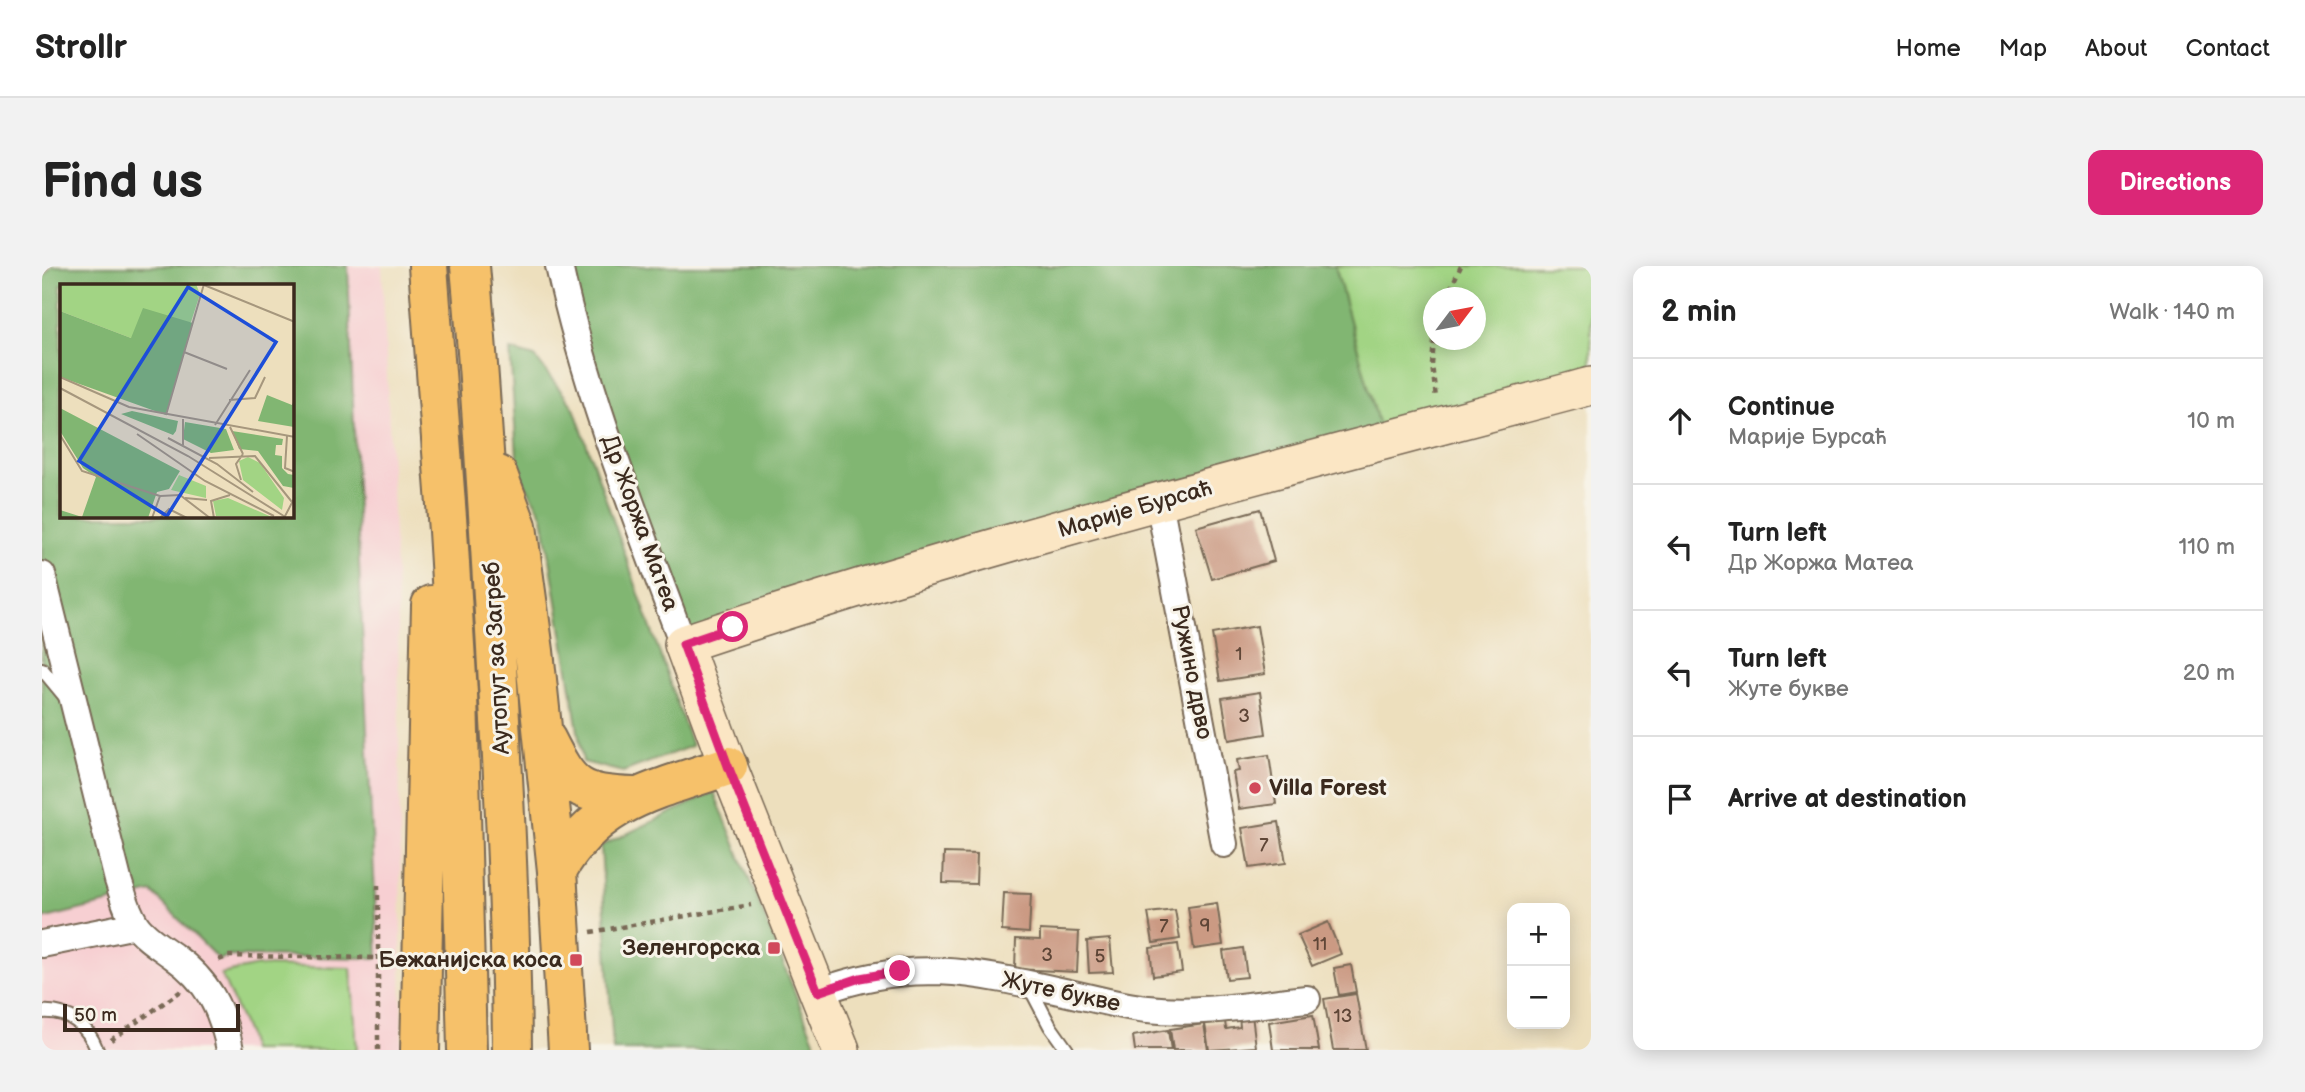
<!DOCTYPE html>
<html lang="en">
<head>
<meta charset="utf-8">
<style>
	body { margin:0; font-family:"Balsamiq Sans",sans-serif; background:#f2f2f2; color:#222 }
	.controls { position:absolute; right:21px; bottom:21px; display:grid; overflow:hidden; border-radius:14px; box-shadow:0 4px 18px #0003 }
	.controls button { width:63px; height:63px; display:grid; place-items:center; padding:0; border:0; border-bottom:2px solid #e0e0e0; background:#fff; color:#222; font:35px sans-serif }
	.compass { position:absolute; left:1381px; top:21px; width:63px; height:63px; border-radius:50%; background:#fff; box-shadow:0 4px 18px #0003; rotate:58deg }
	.scale { position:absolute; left:21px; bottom:18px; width:177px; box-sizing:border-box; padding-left:7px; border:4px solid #3b2a1e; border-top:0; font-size:19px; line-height:24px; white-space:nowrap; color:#3b2a1e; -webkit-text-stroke:5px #f7f3e8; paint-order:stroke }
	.stop { position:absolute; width:21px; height:21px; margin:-16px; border:5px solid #db2777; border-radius:50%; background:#fff }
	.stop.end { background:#db2777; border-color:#fff; box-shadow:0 2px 7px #0008 }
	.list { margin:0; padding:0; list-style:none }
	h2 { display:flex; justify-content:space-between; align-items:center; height:91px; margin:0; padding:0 28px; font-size:30px }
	h2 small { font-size:23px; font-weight:400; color:#767676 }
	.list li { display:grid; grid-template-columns:46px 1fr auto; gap:21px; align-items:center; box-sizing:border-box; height:126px; padding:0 28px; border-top:2px solid #e0e0e0 }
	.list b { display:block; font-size:26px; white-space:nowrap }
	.list p { margin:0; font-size:23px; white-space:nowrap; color:#767676 }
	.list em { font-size:23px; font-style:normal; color:#767676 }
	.icon { flex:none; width:38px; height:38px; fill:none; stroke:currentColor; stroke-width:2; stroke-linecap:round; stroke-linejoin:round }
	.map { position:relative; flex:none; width:1549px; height:784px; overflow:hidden; border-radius:14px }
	header { display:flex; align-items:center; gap:42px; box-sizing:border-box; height:98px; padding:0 35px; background:#fff; border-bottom:2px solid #e0e0e0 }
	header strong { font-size:33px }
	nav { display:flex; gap:38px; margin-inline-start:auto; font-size:24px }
	.intro { display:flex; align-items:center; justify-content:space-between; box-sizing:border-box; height:168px; padding:0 42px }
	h1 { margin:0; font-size:49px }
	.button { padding:18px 32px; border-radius:14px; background:#db2777; color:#fff; font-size:24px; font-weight:700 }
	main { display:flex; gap:42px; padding:0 42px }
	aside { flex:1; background:#fff; border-radius:14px; box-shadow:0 4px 18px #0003 }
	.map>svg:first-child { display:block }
	.built { fill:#f7cfd2; fill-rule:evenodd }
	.green { fill:#a2d484; stroke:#6e7f51; stroke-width:2; fill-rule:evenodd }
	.forest { fill:#81b672; stroke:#5e7048; stroke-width:2; fill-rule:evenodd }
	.building { fill:#cb9a83 }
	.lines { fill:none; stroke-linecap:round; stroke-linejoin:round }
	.lane-casing { stroke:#796956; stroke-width:16 }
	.street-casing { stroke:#796956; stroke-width:30 }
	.secondary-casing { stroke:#796956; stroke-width:40 }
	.highway-casing { stroke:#796956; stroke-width:42 }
	.path { stroke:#796956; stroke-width:4.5; stroke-dasharray:5 5; stroke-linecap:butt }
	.lane { stroke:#fff; stroke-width:12 }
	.street { stroke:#fff; stroke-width:26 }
	.secondary { stroke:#fbe6c4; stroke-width:37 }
	.highway { stroke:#f6c16b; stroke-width:38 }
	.route { stroke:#db2777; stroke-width:9 }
	.poi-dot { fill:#d1495b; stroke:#f7f3e8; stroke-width:2.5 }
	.labels { text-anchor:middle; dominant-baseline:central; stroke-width:6; stroke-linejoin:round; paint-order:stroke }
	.number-label { font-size:19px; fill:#5f4637 }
	.street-label { font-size:23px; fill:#3b2a1e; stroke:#f7f3e8 }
	.poi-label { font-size:23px; font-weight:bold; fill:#3b2a1e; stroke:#f7f3e8; text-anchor:end }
	.inset-road { fill:none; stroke:#a6977d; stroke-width:2 }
	.view { fill:#1d4ed8; fill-opacity:0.15; stroke:#1d4ed8; stroke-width:3.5 }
	.inset-edge { fill:none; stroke:#3b2a1e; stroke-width:3.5 }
</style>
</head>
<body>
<header>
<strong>Strollr</strong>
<nav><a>Home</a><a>Map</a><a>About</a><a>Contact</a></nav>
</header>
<div class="intro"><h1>Find us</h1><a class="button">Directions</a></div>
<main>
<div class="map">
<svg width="1549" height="784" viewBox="0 0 1549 784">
	<rect width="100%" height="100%" fill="#f7f3e8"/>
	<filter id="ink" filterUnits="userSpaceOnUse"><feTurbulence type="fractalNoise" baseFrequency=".0143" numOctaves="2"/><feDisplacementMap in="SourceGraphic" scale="14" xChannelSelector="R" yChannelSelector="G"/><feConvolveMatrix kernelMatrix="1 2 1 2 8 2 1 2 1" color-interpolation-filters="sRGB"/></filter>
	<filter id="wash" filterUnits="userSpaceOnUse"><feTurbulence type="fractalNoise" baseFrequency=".00686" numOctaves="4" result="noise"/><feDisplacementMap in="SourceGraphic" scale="28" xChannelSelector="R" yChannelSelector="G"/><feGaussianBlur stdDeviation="1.57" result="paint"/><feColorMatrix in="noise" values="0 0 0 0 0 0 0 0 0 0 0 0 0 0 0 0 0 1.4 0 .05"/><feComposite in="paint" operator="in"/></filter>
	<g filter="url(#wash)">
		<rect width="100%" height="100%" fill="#eddfbd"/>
		<path class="built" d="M0 0H340L356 356 360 784H0ZM19 19H250V250H19Z"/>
		<path class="green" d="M1293 0H1549V105L1338 164ZM1392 32H1434V74H1392Z
			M216 700 309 702 315 784H209L205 767 179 708Z"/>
		<path class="forest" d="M10 0H306L317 298 336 692 186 690 177 694 110 626 0 653V13ZM19 19H250V250H19Z
			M521 0H1293L1338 164 641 378Z
			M468 84 493 91 532 142 650 480 581 506 541 496 501 250 476 205Z
			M672 526 776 784H571L559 580Z"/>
		<g id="blocks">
			<path class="building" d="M1218 243 1232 295 1170 313 1154 261Z
				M1215 360 1223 408 1178 415 1170 368Z
				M1218 426 1224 468 1187 474 1180 432Z
				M1227 489 1234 538 1197 543 1191 506 1197 505 1195 494Z
				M1237 556 1244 597 1207 602 1200 562Z
				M902 587 935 588 934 618 901 617Z
				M962 627 989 628 987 667 960 665Z
				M1175 637 1181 679 1152 683 1146 641Z
				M1133 644 1138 673 1111 677 1106 647Z
				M1286 656 1299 688 1270 700 1256 669Z
				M998 664 1037 666 1035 706 973 703 974 673 998 674Z
				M1068 673 1071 706 1047 707 1045 675Z
				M1136 678 1140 706 1111 710 1108 682Z
				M1201 682 1205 711 1185 713 1181 685Z
				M1309 699 1314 726 1297 729 1292 702Z
				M1314 728 1324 784H1291L1282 733Z
				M1210 749 1214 781 1167 784 1163 758 1183 755 1184 763 1198 761 1197 750Z
				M1271 749 1277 784H1231L1227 756Z
				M1162 758 1166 784H1131L1128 763Z
				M1126 764 1129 784H1093L1091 770Z"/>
		</g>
	</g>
	<g filter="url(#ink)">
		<use href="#blocks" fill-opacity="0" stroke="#796956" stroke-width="2"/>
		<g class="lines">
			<defs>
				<path id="lane" d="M0 403 24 432
					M986 718 1008 760 1025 784
					M0 746C27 744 46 760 55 784"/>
				<path id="street" d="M517 0C545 129 595 254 641 378
					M1117 235 1182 578
					M0 309 76 614C81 629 85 646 94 659 103 672 119 681 131 690 166 715 180 742 188 784
					M0 678 94 659
					M776 726C869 692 928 705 1022 726 1050 732 1078 740 1106 743 1158 749 1213 738 1265 733"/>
				<path id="secondary" d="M799 784 686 500 641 378C939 278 1245 201 1549 120"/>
				<path id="highway" d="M386 0 406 265 416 428 425 784
					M428 0C439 122 446 243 453 365 461 505 469 644 470 784
					M456 209 475 260 492 385 515 605 526 784
					M504 473C529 523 537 529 593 531
					M515 605C554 534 615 524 686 500
					M378 784 389 339"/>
			</defs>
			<use href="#lane" class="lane-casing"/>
			<use href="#street" class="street-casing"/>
			<use href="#secondary" class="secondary-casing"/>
			<use href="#highway" class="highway-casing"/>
			<path class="path" d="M1404 32 1419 0
				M1392 74 1390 99 1394 132
				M549 666 709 639
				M177 694 186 690 336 692
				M69 774 139 725
				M336 784V618"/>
			<use href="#lane" class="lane"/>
			<use href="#street" class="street"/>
			<use href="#secondary" class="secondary"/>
			<use href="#highway" class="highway"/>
		</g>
	</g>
	<g class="lines" filter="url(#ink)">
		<path class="route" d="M691 361 641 378 686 500 776 726 818 712 858 705"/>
	</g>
	<g class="poi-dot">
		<circle cx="1213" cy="522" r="7"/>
		<rect x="725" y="675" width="14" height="14" rx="3.5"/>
		<rect x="527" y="687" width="14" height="14" rx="3.5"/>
	</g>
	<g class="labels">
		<g class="number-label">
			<text x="1197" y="388">1</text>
			<text x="1202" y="450">3</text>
			<text x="1222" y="579">7</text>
			<text x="1122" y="660">7</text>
			<text x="1163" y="660">9</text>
			<text x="1278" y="678">11</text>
			<text x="1005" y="689">3</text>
			<text x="1058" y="690">5</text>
			<text x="1301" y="750">13</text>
		</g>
		<g class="street-label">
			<text transform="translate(1093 243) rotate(-16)">Марије Бурсаћ</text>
			<text transform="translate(598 257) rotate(70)">Др Жоржа Матеа</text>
			<text transform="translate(455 392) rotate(-93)">Аутопут за Загреб</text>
			<text transform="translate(1150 406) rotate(79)">Ружино дрво</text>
			<text transform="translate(1019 726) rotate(12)">Жуте букве</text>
		</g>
		<g class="poi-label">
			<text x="1227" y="522" text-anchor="start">Villa Forest</text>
			<text x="718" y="682">Зеленгорска</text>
			<text x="520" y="694">Бежанијска коса</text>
		</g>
	</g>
	<g transform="translate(18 18)">
		<rect width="234" height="234" fill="#eddfbd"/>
		<path d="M0 0H136L140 10 131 38 71 54 0 27ZM188 173 200 179 224 214 222 226 183 196 179 177ZM119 191 146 202V214L111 206ZM168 214 214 234 156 232 153 217Z" fill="#a2d484"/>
		<path d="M83 24 133 39 106 131 0 93V27L71 54ZM207 111 232 121 234 116V143L198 137ZM0 124 120 187 109 205 97 208 88 234H0V226L22 233 36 193 23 184 0 147ZM72 127 118 137 116 147 113 151 61 130ZM125 138 166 145 174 166 151 169 123 155ZM172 147 223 155 222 161H216L215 171 222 172V184L228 190 234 191V204L223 202 198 167 179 165Z" fill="#81b672"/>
		<path class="inset-road" d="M144 1 235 38M124 68 167 85M0 93 69 123 235 153M0 104 128 172 227 234M169 116 195 114 205 93M106 131 144 0M155 141 190 86M170 143 183 170M77 150 145 197 214 232M0 151 22 187 100 212M227 152 225 184 235 188M108 154 157 180 193 208M123 161V135M149 174 195 172 232 218M181 196 176 180 183 170M100 212 120 211 150 234M125 214 147 216M92 234 100 212M100 234 109 225 127 234M154 234 151 217 170 211M224 234 235 213"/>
		<path class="view" d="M128 3 216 58 107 232 19 177Z"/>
		<rect width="234" height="234" class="inset-edge"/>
	</g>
</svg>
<div class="controls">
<button>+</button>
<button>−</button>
</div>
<svg class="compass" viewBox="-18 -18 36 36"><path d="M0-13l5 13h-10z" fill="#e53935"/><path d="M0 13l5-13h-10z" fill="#767676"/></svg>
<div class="scale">50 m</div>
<div class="stop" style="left:691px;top:361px"></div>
<div class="stop end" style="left:858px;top:705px"></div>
</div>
<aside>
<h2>2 min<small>Walk · 140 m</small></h2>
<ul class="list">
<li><svg class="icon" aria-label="ahead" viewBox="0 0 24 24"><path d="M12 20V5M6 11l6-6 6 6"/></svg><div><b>Continue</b><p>Марије Бурсаћ</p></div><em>10 m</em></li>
<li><svg class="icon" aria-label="left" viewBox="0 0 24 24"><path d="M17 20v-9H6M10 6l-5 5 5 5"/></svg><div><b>Turn left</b><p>Др Жоржа Матеа</p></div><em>110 m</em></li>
<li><svg class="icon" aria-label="left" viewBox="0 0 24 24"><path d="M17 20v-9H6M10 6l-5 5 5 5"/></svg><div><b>Turn left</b><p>Жуте букве</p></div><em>20 m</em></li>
<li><svg class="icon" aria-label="arrive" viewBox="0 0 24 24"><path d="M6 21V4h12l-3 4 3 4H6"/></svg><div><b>Arrive at destination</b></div></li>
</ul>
</aside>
</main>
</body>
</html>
